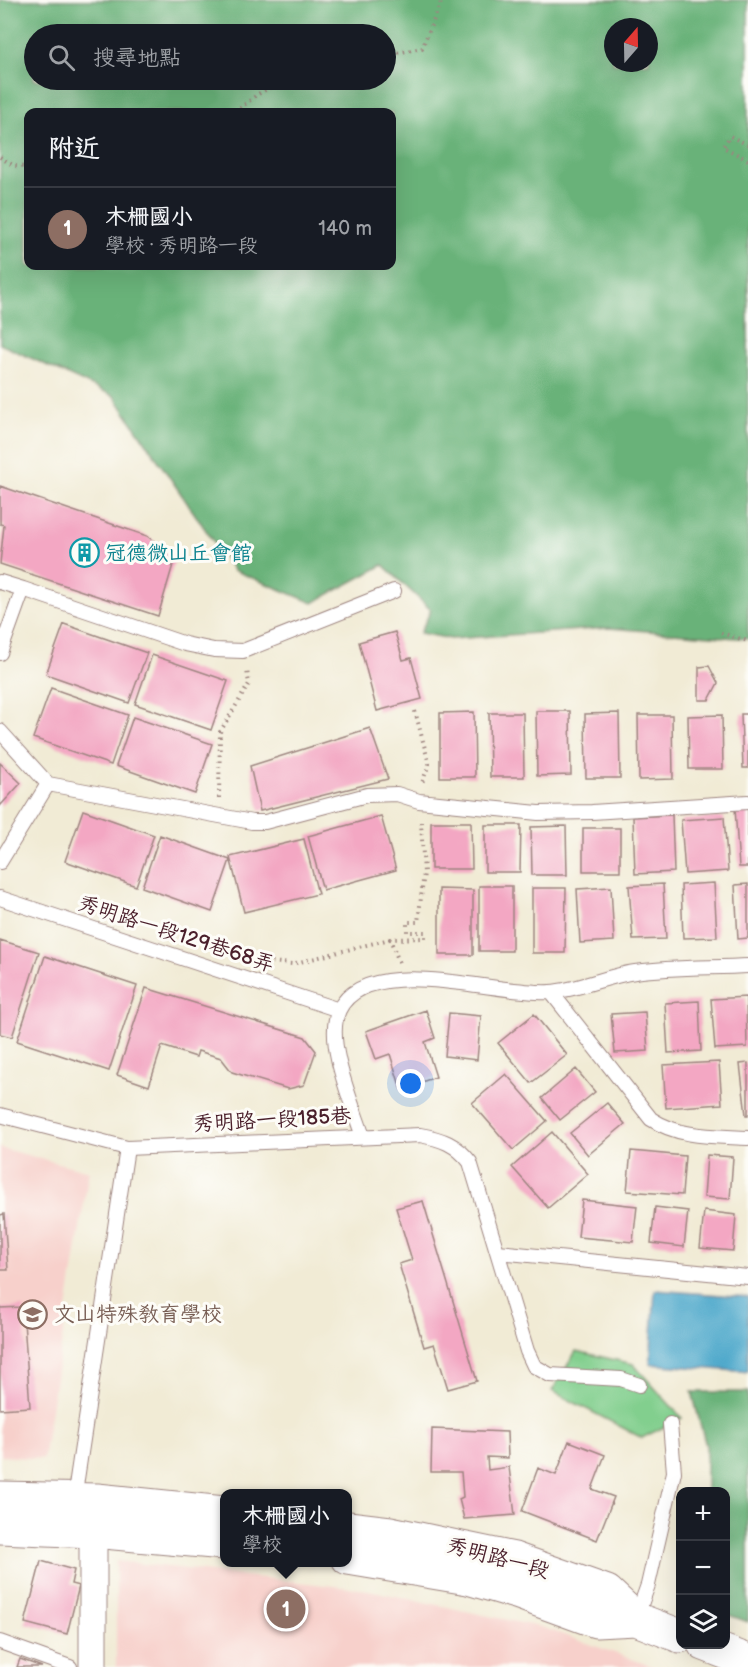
<!DOCTYPE html>
<html lang="zh-TW">
<head>
<meta charset="utf-8">
<style>
	body { margin:0; font-family:"Balsamiq Sans","LXGW WenKai TC",sans-serif; background:#242831; color:#f1f3f6 }
	.controls { position:absolute; right:18px; bottom:18px; display:grid; overflow:hidden; border-radius:12px; box-shadow:0 6px 24px #0002 }
	.controls button { width:54px; height:54px; display:grid; place-items:center; padding:0; border:0; border-bottom:2px solid #363941; background:#171b24; color:#f1f3f6; font:30px sans-serif }
	.compass { position:absolute; left:604px; top:18px; width:54px; height:54px; border-radius:50%; background:#171b24; box-shadow:0 6px 24px #0002; rotate:20deg }
	.you { position:absolute; left:411px; top:1084px; width:21px; height:21px; margin:-15px; border:4px solid #fff; border-radius:50%; background:#1a73e8; box-shadow:0 0 0 9px #1a73e833 }
	.badge { display:grid; place-items:center; width:39px; height:39px; border-radius:50%; background:#0f766e; color:#fff; font-size:20px; font-weight:700 }
	.pin { position:absolute; translate:-50% -50%; border:3px solid #fff; box-shadow:0 2px 6px #0006 }
	.popup { position:absolute; left:220px; top:1489px; width:132px; height:78px; box-sizing:border-box; display:grid; place-content:center; border-radius:12px; background:#171b24; filter:drop-shadow(0 2px 4px #0005); font-size:20px; white-space:nowrap; color:#9ea1a6 }
	.popup b { font-size:22px; color:#f1f3f6 }
	.popup::after { content:''; position:absolute; left:50%; top:100%; margin-left:-12px; border:12px solid transparent; border-top-color:#171b24 }
	.list { margin:0; padding:0; list-style:none }
	h2 { display:flex; justify-content:space-between; align-items:center; height:78px; margin:0; padding:0 24px; font-size:26px }
	h2 small { font-size:20px; font-weight:400; color:#9ea1a6 }
	.list li { display:grid; grid-template-columns:39px 1fr auto; gap:18px; align-items:center; box-sizing:border-box; height:84px; padding:0 24px; border-top:2px solid #363941 }
	.list b { display:block; font-size:22px; white-space:nowrap }
	.list p { margin:0; font-size:20px; white-space:nowrap; color:#9ea1a6 }
	.list em { font-size:20px; font-style:normal; color:#9ea1a6 }
	.icon { flex:none; width:33px; height:33px; fill:none; stroke:currentColor; stroke-width:2; stroke-linecap:round; stroke-linejoin:round }
	.map { position:relative; flex:none; width:748px; height:1667px; overflow:hidden }
	.search { position:absolute; background:#171b24; box-shadow:0 6px 24px #0002; left:24px; top:24px; width:372px; height:66px; display:flex; align-items:center; gap:15px; box-sizing:border-box; padding:0 21px; border-radius:33px; color:#9ea1a6; font-size:22px }
	.panel { position:absolute; background:#171b24; box-shadow:0 6px 24px #0002; left:24px; top:108px; width:372px; height:162px; border-radius:12px }
	.map>svg:first-child { display:block }
	.built { fill:#f7d0cb }
	.green { fill:#82cf8e; stroke:#66775c; stroke-width:1.5 }
	.forest { fill:#69b279; stroke:#5a6852; stroke-width:1.5; fill-rule:evenodd }
	.water { fill:#4ea8cb; stroke:#4c647b; stroke-width:1.5 }
	.building { fill:#f3a7c3 }
	.lines { fill:none; stroke-linecap:round; stroke-linejoin:round }
	.lane-casing { stroke:#9e8580; stroke-width:16 }
	.street-casing { stroke:#9e8580; stroke-width:29 }
	.secondary-casing { stroke:#9e8580; stroke-width:35 }
	.path { stroke:#9e8580; stroke-width:4; stroke-dasharray:1.5 4.5; stroke-linecap:butt }
	.lane { stroke:#fff; stroke-width:14 }
	.street { stroke:#fff; stroke-width:27 }
	.secondary { stroke:#fff; stroke-width:33 }
	.labels { text-anchor:middle; dominant-baseline:central; stroke-width:6; stroke-linejoin:round; paint-order:stroke }
	.culture-label { font-size:21px; fill:#0d838f; stroke:#fdfcf7; text-anchor:start }
	.street-label { font-size:21px; fill:#4a1f2b; stroke:#fdfcf7 }
	.education-label { font-size:21px; fill:#785e54; stroke:#fdfcf7; text-anchor:start }
</style>
</head>
<body>
<div class="map">
<svg width="748" height="1667" viewBox="0 0 748 1667">
	<rect width="100%" height="100%" fill="#fdfcf7"/>
	<filter id="ink" filterUnits="userSpaceOnUse"><feTurbulence type="fractalNoise" baseFrequency=".0167" numOctaves="2"/><feDisplacementMap in="SourceGraphic" scale="12" xChannelSelector="R" yChannelSelector="G"/><feConvolveMatrix kernelMatrix="1 2 1 2 8 2 1 2 1" color-interpolation-filters="sRGB"/></filter>
	<filter id="wash" filterUnits="userSpaceOnUse"><feTurbulence type="fractalNoise" baseFrequency=".008" numOctaves="4" result="noise"/><feDisplacementMap in="SourceGraphic" scale="24" xChannelSelector="R" yChannelSelector="G"/><feGaussianBlur stdDeviation="1.35" result="paint"/><feColorMatrix in="noise" values="0 0 0 0 0 0 0 0 0 0 0 0 0 0 0 0 0 1.4 0 .05"/><feComposite in="paint" operator="in"/></filter>
	<g filter="url(#wash)">
		<rect width="100%" height="100%" fill="#f1ebd5"/>
		<path class="built" d="M0 1148 89 1171 43 1459 0 1456Z
			M116 1561 368 1590 544 1628 654 1667H116Z"/>
		<path class="green" d="M576 1351 633 1364 682 1418 642 1438 552 1391Z"/>
		<path class="forest" d="M0 0H748V639L609 628 451 639 420 633 431 610 383 565 313 603 233 570 114 396 0 344ZM613 27H649V63H613ZM34 34H386V80H34ZM28 112H392V266H28Z
			M692 1392H748V1622L726 1614V1492L706 1491V1446Z"/>
		<path class="water" d="M655 1290 748 1297V1372L650 1364Z"/>
		<g id="blocks">
			<path class="building" d="M0 486 147 536 175 558 158 616 0 564 4 525 0 524Z
				M64 624 147 653 129 703 46 674Z
				M395 632 403 660 411 658 422 699 377 711 359 642Z
				M152 655 228 681 211 730 135 704Z
				M709 666 718 683 709 700H699V667Z
				M51 688 128 715 111 765 33 738Z
				M536 711H570L571 775 537 776Z
				M474 712 475 777H440V713Z
				M489 713H523L524 777H490Z
				M619 713 620 778H586L585 714Z
				M741 714H748V768H743Z
				M638 715H672L673 779 639 780Z
				M722 715 723 769H689L688 716Z
				M133 717 212 744 195 794 116 766Z
				M370 728 388 779 260 811 250 766Z
				M0 763 21 783 0 806Z
				M748 807V867H739L735 808Z
				M83 810 154 835 136 886 65 861Z
				M672 815 674 872 635 874 633 817Z
				M381 816 396 870 323 890 308 836Z
				M724 817 728 871 685 874 681 820Z
				M431 822H471L472 869H431Z
				M485 825H521L520 872H485Z
				M566 826 567 875H532L531 827Z
				M583 828H620V871H583Z
				M160 835 230 860 212 912 142 887Z
				M304 839 318 894 244 912 230 857Z
				M714 883 717 937 683 938 681 885Z
				M663 884 666 939 633 940 629 886Z
				M748 884V938L738 939 735 885Z
				M479 886H512V951H479Z
				M611 887 614 941 580 943 577 889Z
				M532 888H566L565 953H532Z
				M439 889 473 890V955H439Z
				M0 940 39 952 12 1037 0 1034Z
				M45 956 137 986 109 1071 17 1041Z
				M146 988 305 1037 316 1051 304 1085 288 1089 232 1072 221 1058 198 1051 196 1057 162 1046 149 1086 117 1075Z
				M746 997 747 1047 715 1049 711 999Z
				M699 1001 701 1051 668 1053 665 1003Z
				M426 1010 435 1038 425 1042 436 1077 401 1089 390 1054 376 1059 366 1031Z
				M645 1012 648 1051 615 1053 611 1014Z
				M449 1013 481 1016 477 1060 445 1056Z
				M534 1014 567 1055 531 1083 498 1043Z
				M719 1062 722 1104 666 1108 663 1065Z
				M748 1063V1115H746L740 1064Z
				M576 1069 595 1092 560 1120 542 1098Z
				M506 1074 547 1121 513 1150 472 1103Z
				M607 1103 625 1124 588 1155 570 1133Z
				M552 1132 588 1174 548 1208 512 1167Z
				M631 1151 685 1156 682 1195 627 1191Z
				M707 1155 733 1157 730 1199 704 1197Z
				M582 1200 637 1206 633 1242 578 1237Z
				M423 1201 477 1381 448 1389 434 1344 424 1347 399 1264 412 1260 396 1208Z
				M655 1207 688 1211 684 1247 651 1243Z
				M704 1211 736 1215 733 1251 700 1248Z
				M4 1214 8 1270H0V1215Z
				M23 1307 30 1407 0 1409V1308Z
				M432 1429 507 1432 508 1458 487 1457 488 1470 509 1467 515 1515 464 1519 459 1499 463 1497 461 1472H431Z
				M569 1441 605 1455 592 1489 614 1497 597 1540 522 1511 538 1468 556 1475Z
				M41 1561 74 1570 71 1584 79 1586 67 1634 25 1623Z
				M20 1659 42 1667H17Z"/>
		</g>
	</g>
	<g filter="url(#ink)">
		<use href="#blocks" fill-opacity="0" stroke="#9e8580" stroke-width="1.5"/>
		<g class="lines">
			<defs>
				<path id="lane" d="M0 582 23 589 0 653
					M23 589 185 644 214 650 243 651 394 591
					M0 731 48 784 0 862
					M48 784 252 822H265L367 795 397 794 419 801 538 813 592 812 748 802
					M0 898 339 1010
					M551 992 651 1119C680 1138 714 1136 748 1138
					M0 1115 127 1148 420 1135C442 1139 456 1144 470 1162L527 1351 534 1366 550 1375 621 1379 639 1385
					M363 1137C353 1105 324 1041 339 1010 367 951 499 996 550 992 579 990 606 976 635 972 672 967 710 968 748 966
					M498 1252 748 1277
					M74 1499 127 1148
					M636 1618 648 1585 674 1472 670 1424
					M0 1642 70 1667"/>
				<path id="street" d="M93 1531V1667"/>
				<path id="secondary" d="M0 1498 97 1500 224 1513
					M0 1527 93 1531 224 1543
					M348 1528 390 1533 514 1559 607 1592 636 1619
					M348 1558 468 1578 519 1593 596 1621 636 1619 680 1636
					M704 1644 748 1661"/>
			</defs>
			<use href="#lane" class="lane-casing"/>
			<use href="#street" class="street-casing"/>
			<use href="#secondary" class="secondary-casing"/>
			<path class="path" d="M386 55 422 48 442 0
				M235 112 258 94 284 80
				M748 145 730 136 723 147 748 160
				M0 157 14 166 28 167
				M721 633 748 641
				M415 711 429 764 422 783
				M219 798 220 732 249 684 247 670
				M260 961 292 964 390 939
				M399 962 390 939 425 938V932H407V922H418L424 873 421 822"/>
			<use href="#lane" class="lane"/>
			<use href="#street" class="street"/>
			<use href="#secondary" class="secondary"/>
		</g>
	</g>
	<defs>
		<symbol id="building-ring" viewBox="-11 -11 22 22"><circle r="9.5" fill="#fdfcf7" stroke="#0f9aa8" stroke-width="1.5"/><path d="M-4-6H4V6H1V3H-1V6H-4ZM-2.5-4.3h1.7v1.8h-1.7ZM.8-4.3h1.7v1.8H.8ZM-2.5-1h1.7V.8h-1.7ZM.8-1h1.7V.8H.8Z" fill="#0f9aa8"/></symbol>
		<symbol id="school-ring" viewBox="-11 -11 22 22"><circle r="9.5" fill="#fdfcf7" stroke="#8d6e63" stroke-width="1.5"/><path d="M0-5L7-2L0 1L-7-2ZM-4 1L0 2.5L4 1V4Q0 6-4 4Z" fill="#8d6e63"/></symbol>
	</defs>
	<g fill-rule="evenodd">
		<use href="#building-ring" x="68" y="536" width="33" height="33"/>
		<use href="#school-ring" x="16" y="1298" width="33" height="33"/>
	</g>
	<g class="labels">
		<g class="culture-label">
			<text x="105" y="553">冠德微山丘會館</text>
		</g>
		<g class="street-label">
			<text transform="translate(176 934) rotate(18)">秀明路一段129巷68弄</text>
			<text transform="translate(272 1120) rotate(-3)">秀明路一段185巷</text>
			<text transform="translate(498 1558) rotate(15)">秀明路一段</text>
		</g>
		<g class="education-label">
			<text x="54" y="1314">文山特殊教育學校</text>
		</g>
	</g>
</svg>
<div class="controls">
<button>+</button>
<button>−</button>
<button><svg class="icon" aria-label="layers" viewBox="0 0 24 24"><path d="M12 4l9 5-9 5-9-5zM3 14l9 5 9-5"/></svg></button>
</div>
<svg class="compass" viewBox="-18 -18 36 36"><path d="M0-13l5 13h-10z" fill="#e53935"/><path d="M0 13l5-13h-10z" fill="#9ea1a6"/></svg>
<div class="you"></div>
<div class="pin badge" style="left:286px;top:1609px;background:#8d6e63">1</div>
<div class="popup"><b>木柵國小</b>學校</div>
<div class="search"><svg class="icon" aria-label="search" viewBox="0 0 24 24"><circle cx="10" cy="10" r="6"/><path d="M15 15l6 6"/></svg>搜尋地點</div>
<section class="panel">
<h2>附近<small></small></h2>
<ul class="list">
<li><span class="badge" style="background:#8d6e63">1</span><div><b>木柵國小</b><p>學校 · 秀明路一段</p></div><em>140 m</em></li>
</ul>
</section>
</div>
</body>
</html>
